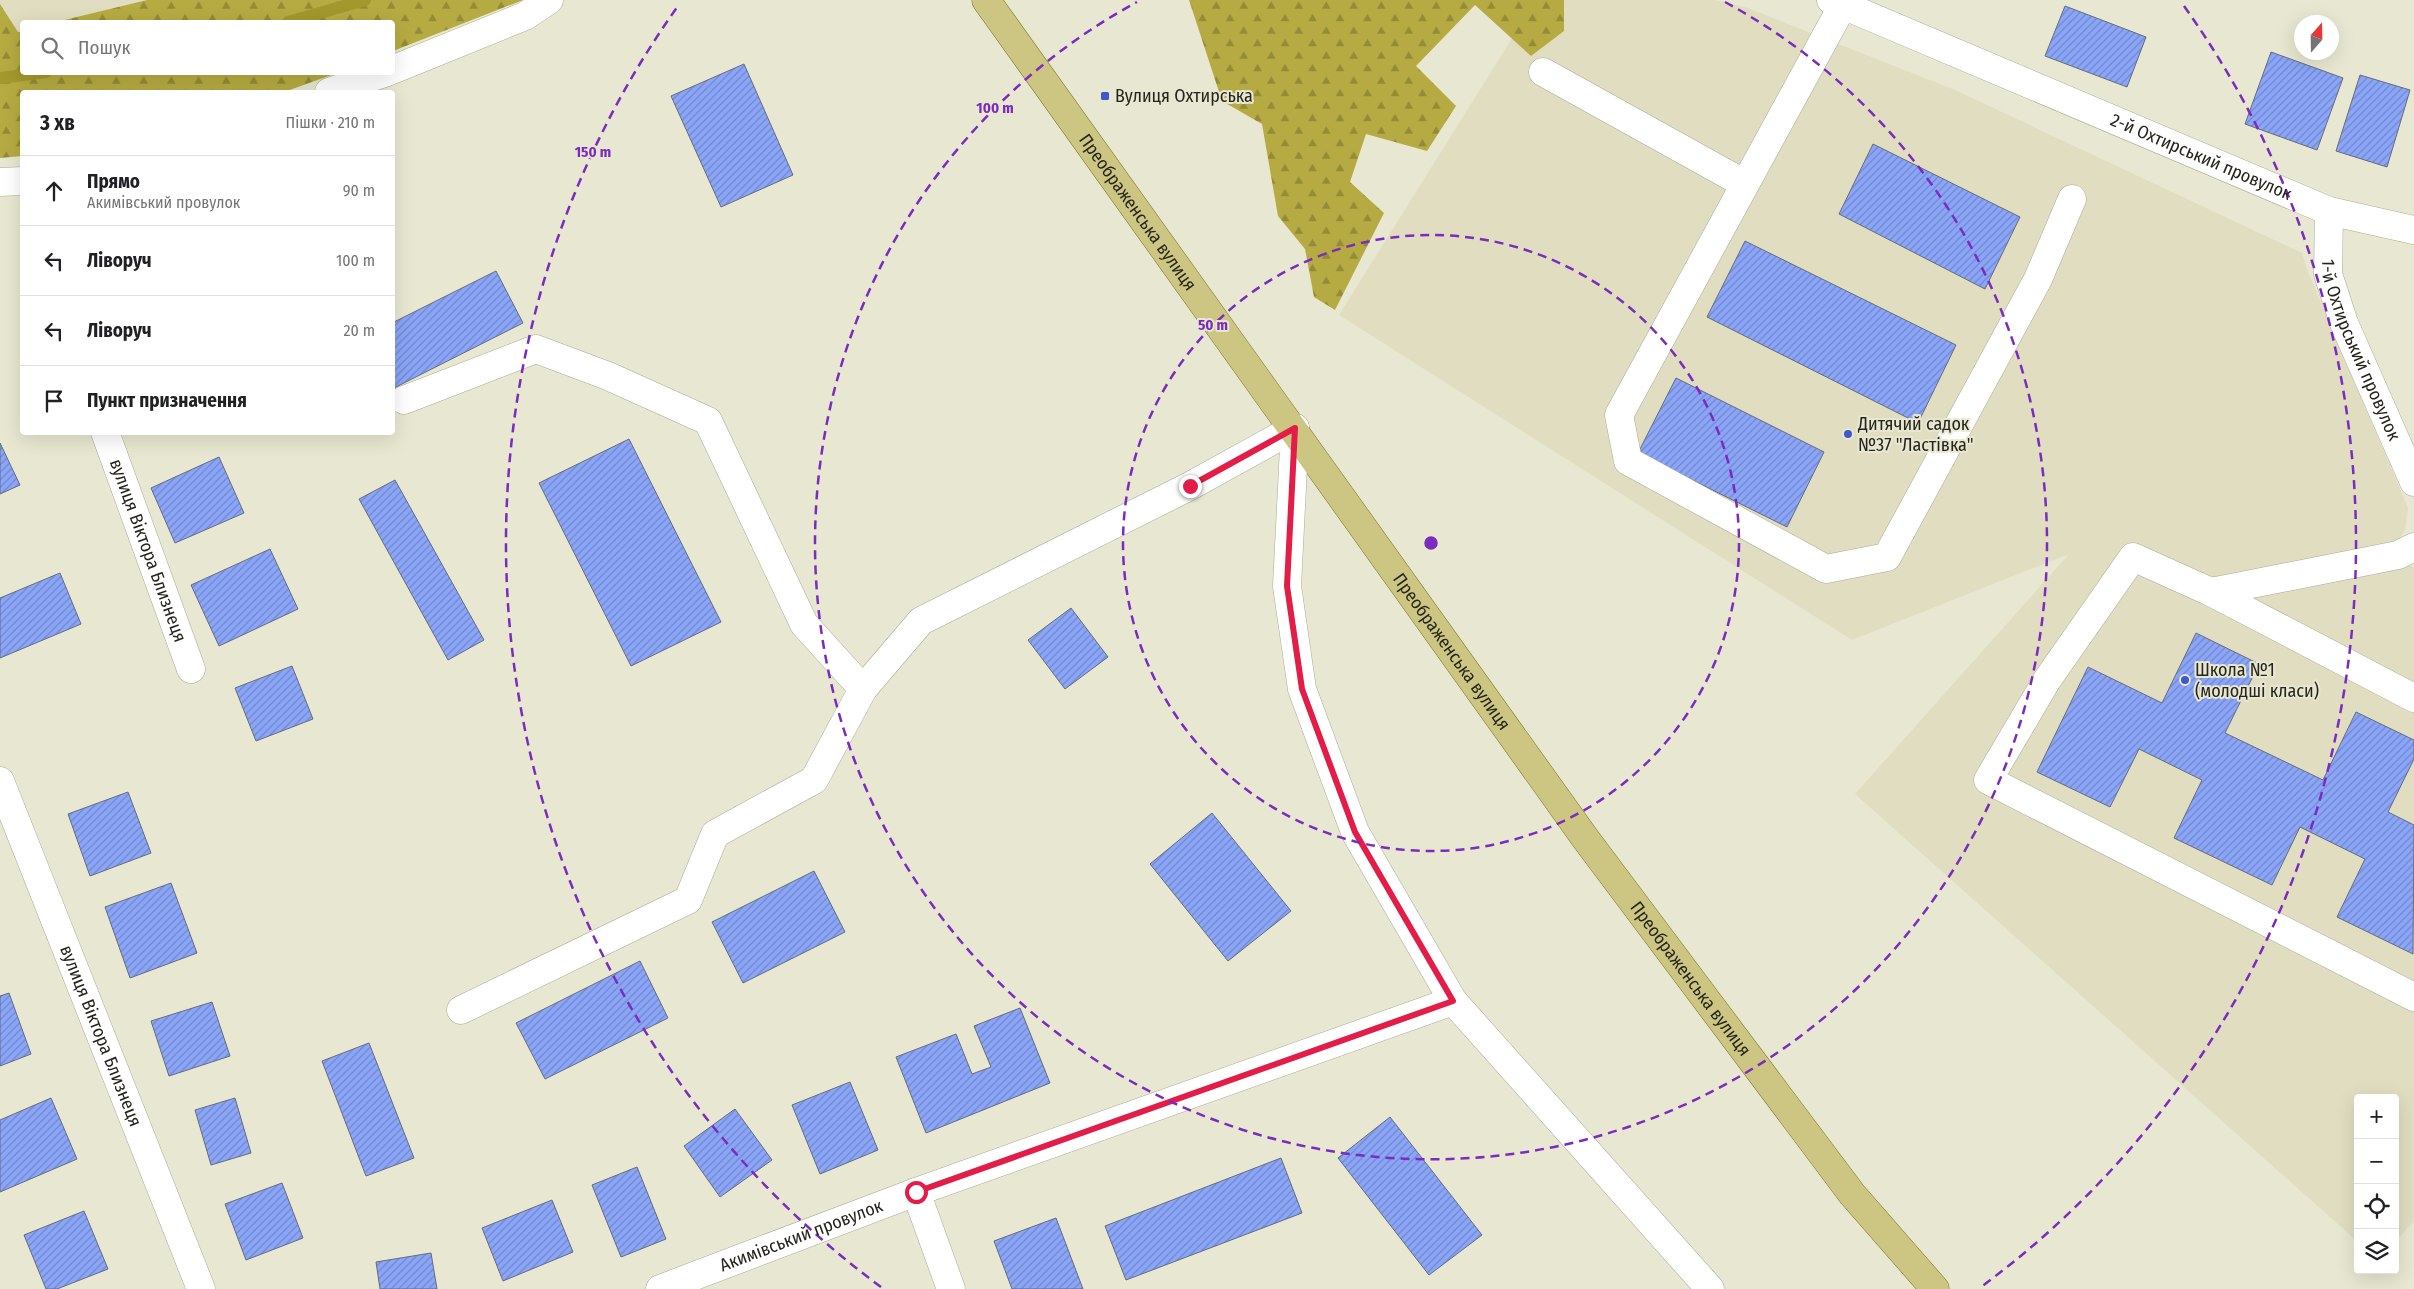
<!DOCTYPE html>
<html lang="uk">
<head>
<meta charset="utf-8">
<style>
	body { margin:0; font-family:"Fira Sans Condensed",sans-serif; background:#f2f2f2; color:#202124 }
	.controls { position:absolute; right:15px; bottom:15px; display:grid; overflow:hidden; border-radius:5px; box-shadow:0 5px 20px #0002 }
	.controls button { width:45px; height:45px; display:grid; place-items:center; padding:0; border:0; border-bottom:1px solid #e0e0e0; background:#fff; color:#202124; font:25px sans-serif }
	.compass { position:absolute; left:2294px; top:15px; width:45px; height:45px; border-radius:50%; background:#fff; box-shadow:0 5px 20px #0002; rotate:20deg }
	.stop { position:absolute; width:15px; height:15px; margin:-11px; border:4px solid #e11d48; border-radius:50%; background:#fff }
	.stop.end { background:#e11d48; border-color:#fff; box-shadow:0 1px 5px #0008 }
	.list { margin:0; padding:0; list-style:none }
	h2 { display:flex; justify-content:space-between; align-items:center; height:65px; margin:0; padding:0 20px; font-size:21px }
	h2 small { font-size:16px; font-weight:400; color:#757577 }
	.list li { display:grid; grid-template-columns:32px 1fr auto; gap:15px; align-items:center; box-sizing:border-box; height:70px; padding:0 20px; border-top:1px solid #e0e0e0 }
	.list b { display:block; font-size:19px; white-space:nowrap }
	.list p { margin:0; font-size:16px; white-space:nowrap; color:#757577 }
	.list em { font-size:16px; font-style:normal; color:#757577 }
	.icon { flex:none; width:28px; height:28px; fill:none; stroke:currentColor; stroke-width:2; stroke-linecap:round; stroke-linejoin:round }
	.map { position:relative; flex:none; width:2414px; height:1289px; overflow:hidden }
	.search { position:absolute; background:#fff; box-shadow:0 5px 20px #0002; left:20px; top:20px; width:375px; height:55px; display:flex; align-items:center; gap:12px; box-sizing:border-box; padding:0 18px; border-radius:5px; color:#757577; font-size:19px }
	.panel { position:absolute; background:#fff; box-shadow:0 5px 20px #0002; left:20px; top:90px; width:375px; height:345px; border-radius:5px }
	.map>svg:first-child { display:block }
	.built { fill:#e0ddc0 }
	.forest { fill:url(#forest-firs) }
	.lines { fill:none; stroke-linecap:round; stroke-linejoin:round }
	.stream { stroke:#a3982d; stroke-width:12 }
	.building { fill:url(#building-hatch); stroke:#656b7d }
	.minor-casing { stroke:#acab96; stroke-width:29 }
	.major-casing { stroke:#7c7529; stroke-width:29 }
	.minor { stroke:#fff; stroke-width:28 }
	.major { stroke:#cdc682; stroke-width:28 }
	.route { stroke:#e11d48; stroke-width:6 }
	.ring { fill:none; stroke:#7b2cbf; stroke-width:2.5; stroke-dasharray:9 6 }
	.poi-dot { fill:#4058cb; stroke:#e8e7d1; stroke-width:2 }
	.labels { text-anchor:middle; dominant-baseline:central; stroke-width:4; stroke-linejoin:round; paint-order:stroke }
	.poi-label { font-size:18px; fill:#26251d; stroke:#e8e7d1; text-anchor:start }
	.street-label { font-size:18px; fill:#26251d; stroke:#e8e7d1 }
	.centre { fill:#7b2cbf; stroke:#e8e7d1; stroke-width:2.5 }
	.ring-label { font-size:15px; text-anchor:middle; font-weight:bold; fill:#7b2cbf; stroke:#e8e7d1; stroke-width:4; stroke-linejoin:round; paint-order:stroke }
</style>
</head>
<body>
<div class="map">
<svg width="2414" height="1289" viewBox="0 0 2414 1289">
	<defs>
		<pattern id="forest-firs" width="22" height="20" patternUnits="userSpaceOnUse" patternTransform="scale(1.25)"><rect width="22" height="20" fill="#b6ab42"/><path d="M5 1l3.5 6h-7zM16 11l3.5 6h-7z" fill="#948b37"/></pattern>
		<pattern id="building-hatch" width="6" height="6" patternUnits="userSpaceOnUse" patternTransform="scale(1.25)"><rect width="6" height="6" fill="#8ba6f9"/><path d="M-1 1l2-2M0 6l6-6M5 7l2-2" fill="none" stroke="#7187c9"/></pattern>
	</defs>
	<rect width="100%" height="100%" fill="#e8e7d1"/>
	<path class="built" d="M0 0H147L56 22H22V31L18 32 0 4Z
		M1536 0H1715L1748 8 1955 90 2302 253 2307 270 2408 508 2405 530 2393 547 2403 565 2414 567V1221L2395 1242V1098H2358V1242L1855 794 2069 554 1852 640 1339 315Z"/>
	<path class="forest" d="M147 0H523L393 51 392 22H56Z
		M1189 0H1564V31L1531 56 1475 5 1416 66 1456 106 1427 151 1366 134 1350 182 1384 213 1335 310 1314 297 1305 249 1278 216 1262 124 1222 101Z
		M0 4 18 32 22 31V72L337 73 284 92H22V156L0 158Z"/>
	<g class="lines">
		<path class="stream" d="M288 22 365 0
			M0 78 46 72"/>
	</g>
	<path class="building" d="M2065 6 2146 37 2127 87 2045 56Z
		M2271 52 2343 78 2317 150 2245 124Z
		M744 64 793 175 721 207 671 96Z
		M2360 75 2410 90 2387 167 2336 151Z
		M1873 144 2020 217 1985 289 1839 214Z
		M1745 241 1956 345 1918 423 1707 317Z
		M496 271 523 323 392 389V323Z
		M1676 378 1824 452 1787 527 1638 453Z
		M629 439 721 622 631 666 539 483Z
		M0 443 20 485 0 494Z
		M219 457 244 513 175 543 151 488Z
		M395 480 484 640 448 660 359 499Z
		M270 549 298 609 219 646 191 585Z
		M60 573 81 624 0 658V598Z
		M1071 608 1108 657 1065 689 1028 640Z
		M2196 633 2259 664 2225 733 2323 780 2356 712 2414 740V759L2388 812 2414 825 2413 954 2337 917 2365 859 2300 827 2272 885 2174 838 2202 780 2139 749 2110 807 2037 772 2088 667 2162 703Z
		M292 666 313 719 256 741 235 688Z
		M128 792 151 853 90 876 68 814Z
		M1212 813 1291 911 1228 961 1150 864Z
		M814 871 845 932 743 983 712 922Z
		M171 883 197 953 130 978 105 907Z
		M640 961 668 1018 545 1079 516 1023Z
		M9 993 31 1054 0 1066V996Z
		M212 1002 230 1056 169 1076 151 1021Z
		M1020 1008 1050 1083 926 1133 896 1057 956 1034 972 1074 991 1067 974 1026Z
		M369 1043 414 1158 366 1176 322 1061Z
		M850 1082 878 1150 820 1174 792 1105Z
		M51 1098 77 1159 0 1192V1120Z
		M235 1098 251 1153 211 1165 195 1110Z
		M735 1109 772 1160 720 1197 684 1146Z
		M1390 1117 1482 1235 1429 1275 1338 1158Z
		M1281 1158 1302 1213 1126 1280 1105 1226Z
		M637 1167 666 1239 621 1257 592 1185Z
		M282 1183 303 1238 246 1260 225 1204Z
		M552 1200 573 1252 503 1281 482 1228Z
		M84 1211 108 1269 57 1289H46L24 1235Z
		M1056 1218 1083 1289H1012L994 1241Z
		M431 1253 437 1289H380L376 1262Z"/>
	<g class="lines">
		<defs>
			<g id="minor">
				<path id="s1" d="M1831 0 2329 211 2414 230"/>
				<path d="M1843 5 1619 415 1628 461 1826 569 1887 557 2038 279 2072 199"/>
				<path d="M392 70 525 16 549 0"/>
				<path d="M1543 72 1745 184"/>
				<path d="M329 92 387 72"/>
				<path d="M0 182 22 181"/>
				<path id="s2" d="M2329 211 2328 274 2344 323 2414 482"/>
				<path d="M404 400 536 349 608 376 708 421 804 624 863 689"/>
				<path d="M1295 428 1287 586 1302 689 1355 832 1453 1001 1710 1289"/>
				<path id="s3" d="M105 432 191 669"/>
				<path d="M2211 592 2398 555 2414 547"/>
				<path d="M2414 698 2211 592 2133 557 2047 680 1988 780 2414 997"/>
				<path id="s4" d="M0 781 201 1289"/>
				<path d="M461 1010 688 900 715 834 814 780 863 689 921 621 1190 486 1295 428"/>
				<path d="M916 1192 951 1289"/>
				<path id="s5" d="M660 1289 916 1192 1453 1001"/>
			</g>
			<g id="major">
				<path id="s6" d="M986 0 1585 838 1852 1194 1935 1289"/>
			</g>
		</defs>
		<use href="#minor" class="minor-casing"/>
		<use href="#major" class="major-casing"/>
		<use href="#minor" class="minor"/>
		<use href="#major" class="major"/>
	</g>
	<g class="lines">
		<path class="route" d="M916 1192 1453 1001 1355 832 1302 689 1287 586 1295 428 1190 486"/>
	</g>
	<g class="ring">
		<circle cx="1431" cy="543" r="308"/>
		<path d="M1725 2A616 616 0 1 1 1137 2"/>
		<path d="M881 1287A925 925 0 0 1 678 6M2184 6A925 925 0 0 1 1981 1287"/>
	</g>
	<g class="poi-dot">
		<rect x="1100" y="91" width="10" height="10" rx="2.5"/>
		<circle cx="1848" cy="434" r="5"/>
		<circle cx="2185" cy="680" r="5"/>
	</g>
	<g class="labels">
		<g class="poi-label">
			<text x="1115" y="96">Вулиця Охтирська</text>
			<text x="1858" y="424">Дитячий садок<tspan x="1858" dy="21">№37 "Ластівка"</tspan></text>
			<text x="2195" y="670">Школа №1<tspan x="2195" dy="21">(молодші класи)</tspan></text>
		</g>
		<g class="street-label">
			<text stroke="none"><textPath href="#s1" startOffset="402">2-й Охтирський провулок</textPath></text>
			<text stroke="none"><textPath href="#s6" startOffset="261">Преображенська вулиця</textPath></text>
			<text stroke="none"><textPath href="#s2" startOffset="145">1-й Охтирський провулок</textPath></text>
			<text stroke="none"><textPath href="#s3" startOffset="126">вулиця Віктора Близнеця</textPath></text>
			<text stroke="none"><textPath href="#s6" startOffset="801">Преображенська вулиця</textPath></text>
			<text stroke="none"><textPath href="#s6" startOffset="1206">Преображенська вулиця</textPath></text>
			<text stroke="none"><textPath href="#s4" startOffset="274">вулиця Віктора Близнеця</textPath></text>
			<text stroke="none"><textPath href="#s5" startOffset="151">Акимівський провулок</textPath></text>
		</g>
	</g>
	<circle cx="1431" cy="543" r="8" class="centre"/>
	<g class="ring-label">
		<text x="995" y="113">100 m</text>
		<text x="593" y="157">150 m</text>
		<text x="1213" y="330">50 m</text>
	</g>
</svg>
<div class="controls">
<button>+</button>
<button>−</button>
<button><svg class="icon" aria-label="locate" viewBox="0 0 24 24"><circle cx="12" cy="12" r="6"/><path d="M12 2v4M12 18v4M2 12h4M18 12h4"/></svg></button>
<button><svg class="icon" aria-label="layers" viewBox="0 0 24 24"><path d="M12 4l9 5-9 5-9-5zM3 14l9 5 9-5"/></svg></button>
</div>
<svg class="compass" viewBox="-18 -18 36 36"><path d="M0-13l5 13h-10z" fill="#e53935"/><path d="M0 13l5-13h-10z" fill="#757577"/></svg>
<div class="stop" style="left:916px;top:1192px"></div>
<div class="stop end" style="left:1190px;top:486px"></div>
<div class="search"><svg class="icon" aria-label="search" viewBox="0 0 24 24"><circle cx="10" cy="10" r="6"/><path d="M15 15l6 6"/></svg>Пошук</div>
<section class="panel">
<h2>3 хв<small>Пішки · 210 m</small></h2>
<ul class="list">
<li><svg class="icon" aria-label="ahead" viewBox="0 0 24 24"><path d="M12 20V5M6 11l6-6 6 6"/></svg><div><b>Прямо</b><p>Акимівський провулок</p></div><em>90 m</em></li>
<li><svg class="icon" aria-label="left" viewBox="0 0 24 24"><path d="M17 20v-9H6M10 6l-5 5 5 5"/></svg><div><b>Ліворуч</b></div><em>100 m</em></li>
<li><svg class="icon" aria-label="left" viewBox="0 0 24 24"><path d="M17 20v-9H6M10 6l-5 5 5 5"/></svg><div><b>Ліворуч</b></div><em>20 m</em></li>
<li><svg class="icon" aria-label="arrive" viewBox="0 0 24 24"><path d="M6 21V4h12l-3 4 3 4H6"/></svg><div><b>Пункт призначення</b></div></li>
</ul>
</section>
</div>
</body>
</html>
